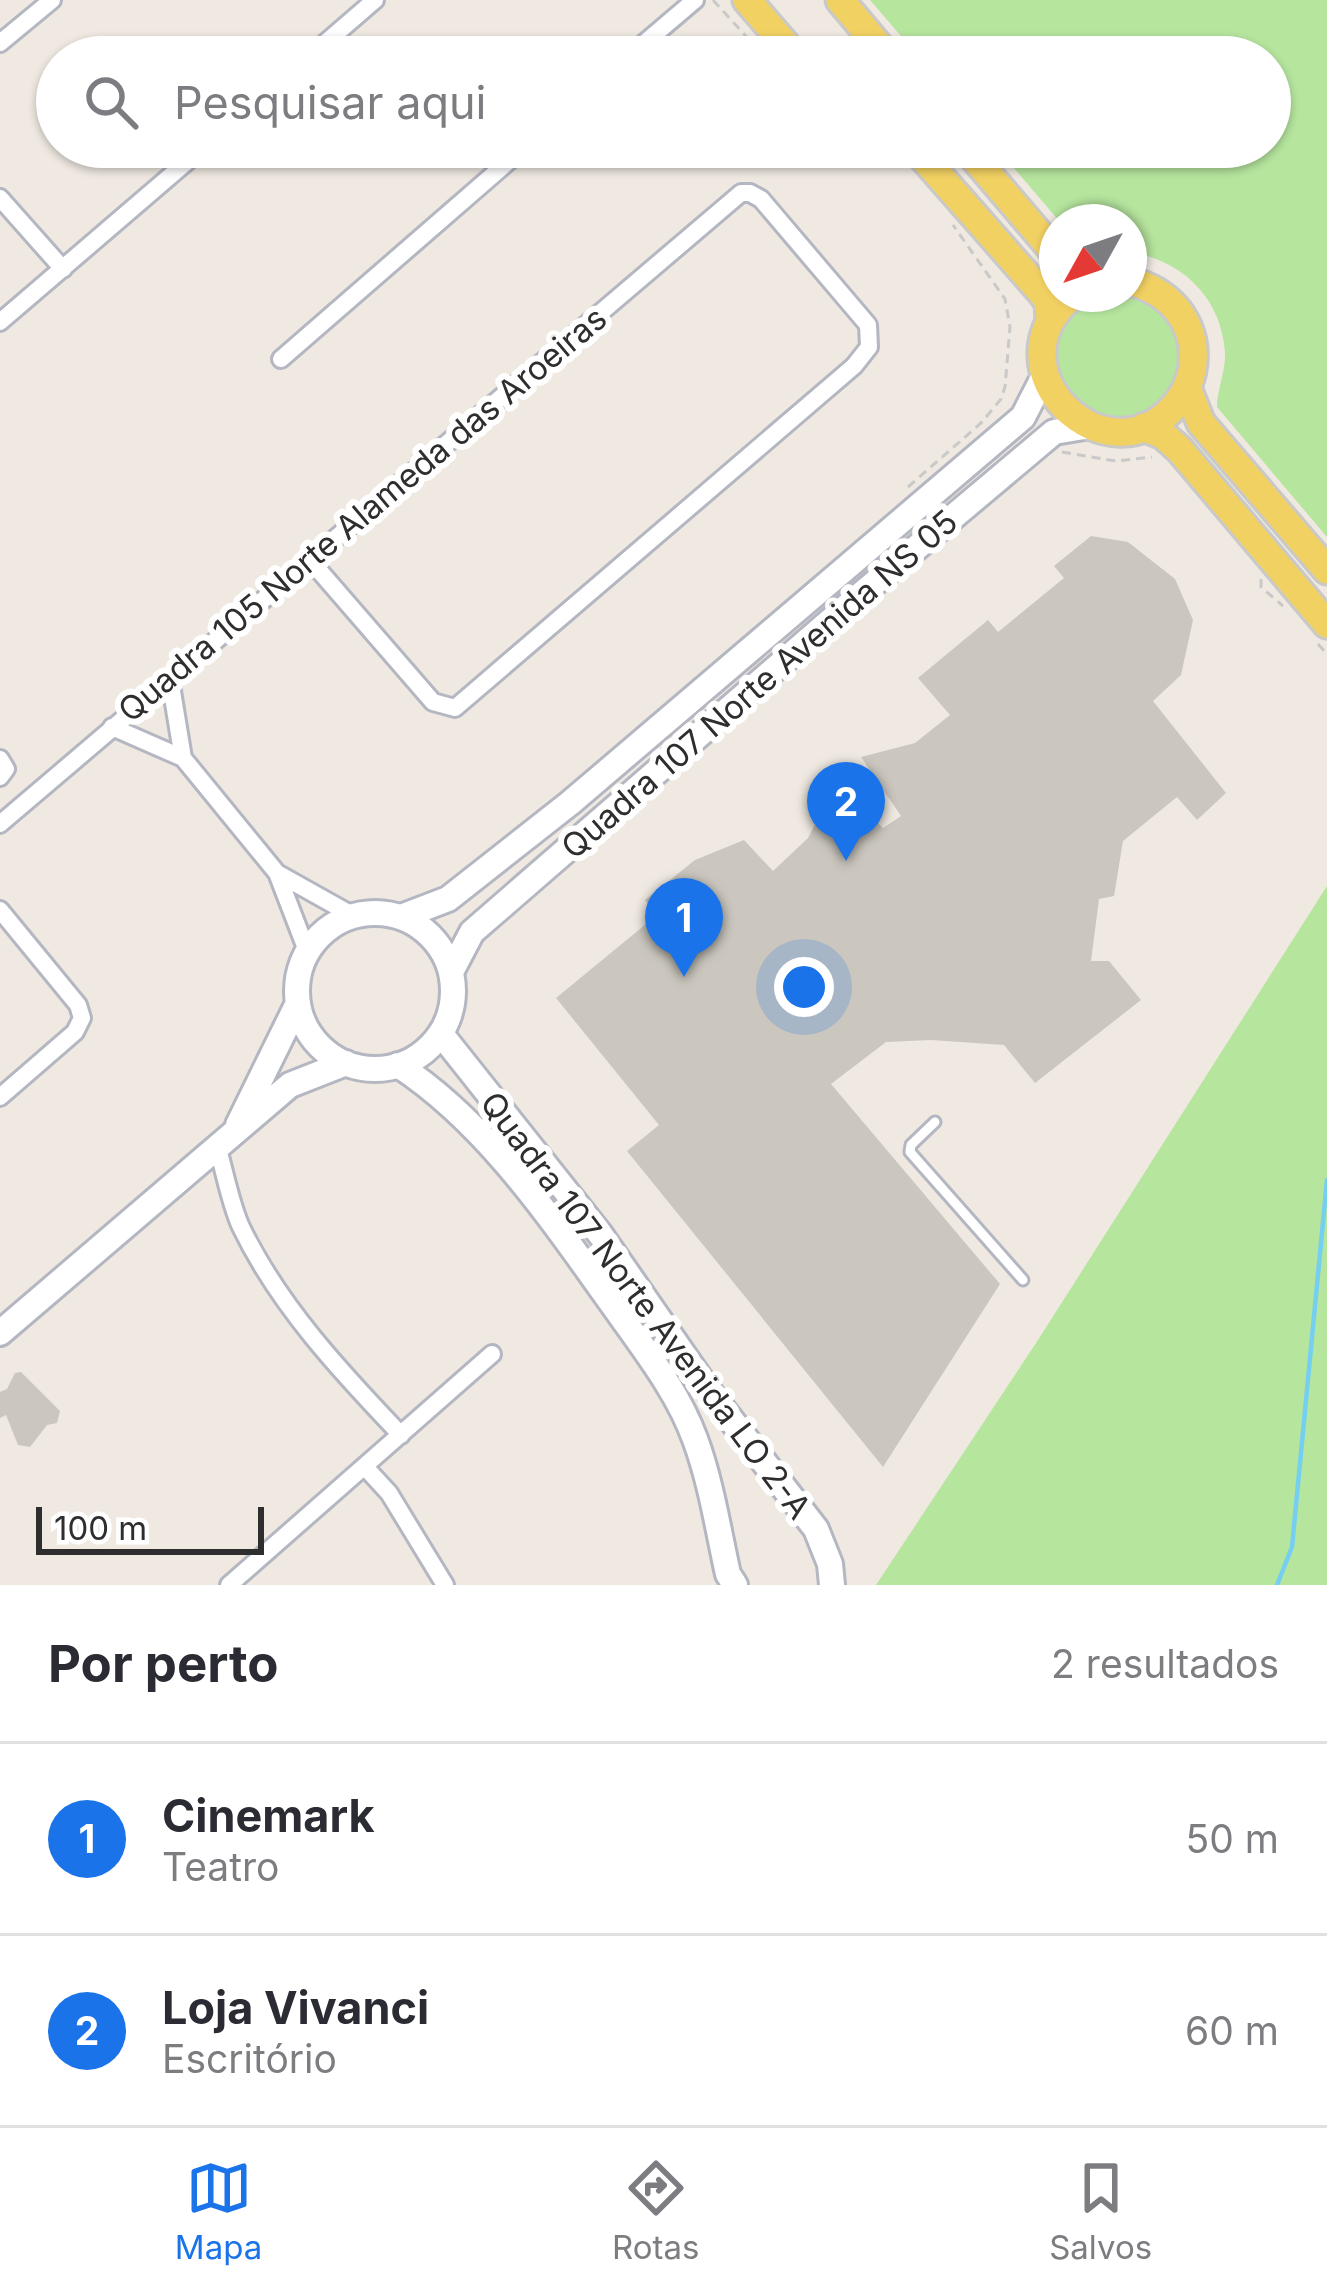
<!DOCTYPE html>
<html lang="pt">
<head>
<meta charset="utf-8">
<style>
	body { margin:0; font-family:Inter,sans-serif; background:#f2f2f3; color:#2b2b33 }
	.compass { position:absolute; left:1039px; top:204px; width:108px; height:108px; border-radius:50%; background:#fff; box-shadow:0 3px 9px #0004; rotate:230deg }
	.scale { position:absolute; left:36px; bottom:30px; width:228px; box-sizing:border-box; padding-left:12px; border:6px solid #2e2e2e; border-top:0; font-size:33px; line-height:42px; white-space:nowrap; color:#2e2e2e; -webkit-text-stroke:9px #fff; paint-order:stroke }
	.you { position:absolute; left:804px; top:987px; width:42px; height:42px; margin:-30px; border:9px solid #fff; border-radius:50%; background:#1a73e8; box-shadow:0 0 0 18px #1a73e833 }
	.badge { display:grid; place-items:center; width:78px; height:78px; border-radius:50%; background:#1a73e8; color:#fff; font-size:39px; font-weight:700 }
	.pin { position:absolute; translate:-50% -99px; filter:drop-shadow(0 3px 6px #0008) }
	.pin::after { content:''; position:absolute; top:63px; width:42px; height:36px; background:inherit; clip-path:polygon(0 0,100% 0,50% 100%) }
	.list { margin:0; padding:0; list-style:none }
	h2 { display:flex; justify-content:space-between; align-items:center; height:156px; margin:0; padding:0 48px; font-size:51px }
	h2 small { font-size:39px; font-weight:400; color:#7c7c81 }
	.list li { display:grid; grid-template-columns:78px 1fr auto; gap:36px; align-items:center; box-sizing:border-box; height:192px; padding:0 48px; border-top:3px solid #e1e1e2 }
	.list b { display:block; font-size:45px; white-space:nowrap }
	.list p { margin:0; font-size:39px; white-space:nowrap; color:#7c7c81 }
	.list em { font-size:39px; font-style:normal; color:#7c7c81 }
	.icon { flex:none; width:66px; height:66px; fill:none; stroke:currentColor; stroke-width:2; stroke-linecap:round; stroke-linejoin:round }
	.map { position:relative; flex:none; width:1327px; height:1585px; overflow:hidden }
	.search { position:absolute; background:#fff; box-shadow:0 3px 9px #0004; left:36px; right:36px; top:36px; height:132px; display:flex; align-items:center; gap:30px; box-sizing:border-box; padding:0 42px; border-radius:66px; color:#7c7c81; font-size:45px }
	.sheet { height:540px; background:#fff }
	nav { display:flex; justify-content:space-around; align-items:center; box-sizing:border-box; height:168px; border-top:3px solid #e1e1e2; background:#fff; font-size:33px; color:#7c7c81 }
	nav a { display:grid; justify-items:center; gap:6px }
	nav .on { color:#1a73e8 }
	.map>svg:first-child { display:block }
	.green { fill:#b6e59e }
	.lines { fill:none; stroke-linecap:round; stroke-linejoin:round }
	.stream { stroke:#75cff0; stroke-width:4.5 }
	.building { fill:#cbc7bf }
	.lane-casing { stroke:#b4b7c1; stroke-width:15 }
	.street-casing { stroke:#b4b7c1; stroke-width:22 }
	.secondary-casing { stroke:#b4b7c1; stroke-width:30 }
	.primary-casing { stroke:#c9c9c9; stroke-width:33 }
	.path { stroke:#c9c9c9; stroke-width:3; stroke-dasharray:9 6; stroke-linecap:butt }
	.lane { stroke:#fff; stroke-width:9 }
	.street { stroke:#fff; stroke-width:16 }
	.secondary { stroke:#fff; stroke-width:24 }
	.primary { stroke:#f2d163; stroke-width:27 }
	.labels { text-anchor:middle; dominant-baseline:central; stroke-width:12; stroke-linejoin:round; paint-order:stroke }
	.street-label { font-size:33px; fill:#2e2e2e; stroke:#fff }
</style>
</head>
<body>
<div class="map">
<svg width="1327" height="1585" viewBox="0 0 1327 1585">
	<rect width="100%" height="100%" fill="#efe9e1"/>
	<path class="green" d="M870 0H1327V537L1217 407C1217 389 1226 371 1225 352 1221 297 1182 260 1129 252V222H1060L996 147H1270V57H919Z
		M1093 294 1148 295 1183 336 1181 383 1142 419 1094 418 1057 380 1055 338 1083 299Z
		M1327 886V1585H876L1038 1340Z"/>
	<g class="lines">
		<path class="stream" d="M1277 1585 1292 1547 1327 1180"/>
	</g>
	<path class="building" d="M1091 536 1128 542 1175 579 1193 620 1181 675 1153 701 1226 793 1197 820 1177 797 1123 841 1114 896 1099 899 1091 961H1109L1141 1000 1035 1083 1004 1045 931 1040 886 1042 831 1084 1000 1284 883 1467 627 1151 659 1125 556 998 657 915 645 900 695 860 744 840 773 871 808 838 836 783 883 828 901 816 861 757 915 743 950 715 918 678 988 620 998 632 1064 578 1054 566Z
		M21 1372 60 1411 57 1423 47 1425 30 1447 18 1445 6 1415 0 1418V1392L7 1389 15 1373Z"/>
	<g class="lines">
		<defs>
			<path id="lane" d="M935 1122 911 1145 910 1152 1023 1280"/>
			<path id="street" d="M0 43 52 0
				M309 57 375 0
				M628 57 695 0
				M0 198 63 269
				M0 322 204 147
				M281 359 525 147
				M170 679 183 758
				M112 727 183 758 277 873 307 951
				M0 759 6 769 0 777
				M0 824 741 193H750L761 199 868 325 869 347 854 366 455 708 433 702 310 560
				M277 873 352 915
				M0 910 78 1005 82 1018 75 1032 0 1097
				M217 1146C225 1172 230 1203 241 1227 279 1306 341 1372 401 1435
				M365 1467 389 1493 445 1585
				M229 1585 492 1354"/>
			<path id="secondary" d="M297 991a78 78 0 1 1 156 0a78 78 0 1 1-156 0Z
				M401 917 448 899 570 803 1023 417 1045 374
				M451 972 472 932 852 602 1054 432 1090 426
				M441 1034 600 1234 708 1390 816 1529 830 1564 832 1585
				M398 1065C487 1123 552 1220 613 1305 643 1348 677 1390 695 1439 711 1482 718 1529 728 1574L735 1585
				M238 1125 298 1003
				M0 1333 290 1085 346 1063"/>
			<path id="primary" d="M747 0 796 57
				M840 0 888 57
				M914 147 1043 294 1049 303 1050 322
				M965 147 1057 255
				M1074 294C982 368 1110 489 1178 402 1191 385 1196 363 1192 341 1185 309 1160 288 1129 281
				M1187 388 1201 423 1327 570
				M1144 427 1163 435 1179 449 1327 624"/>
		</defs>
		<use href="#lane" class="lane-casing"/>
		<use href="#street" class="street-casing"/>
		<use href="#secondary" class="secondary-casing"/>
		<use href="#primary" class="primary-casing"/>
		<path class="path" d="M713 0 765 57
			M1062 452 1116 461 1152 457
			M908 487 981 423 1001 399 1005 387 1010 327 1005 299 953 225
			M1261 579V587L1283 606
			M1318 644 1327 654"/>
		<use href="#lane" class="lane"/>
		<use href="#street" class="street"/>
		<use href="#secondary" class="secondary"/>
		<use href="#primary" class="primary"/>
	</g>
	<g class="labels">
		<g class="street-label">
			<text transform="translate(362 514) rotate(-40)">Quadra 105 Norte Alameda das Aroeiras</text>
			<text transform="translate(759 684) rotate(-41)">Quadra 107 Norte Avenida NS 05</text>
			<text transform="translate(646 1305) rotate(53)">Quadra 107 Norte Avenida LO 2-A</text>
		</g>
	</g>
</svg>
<svg class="compass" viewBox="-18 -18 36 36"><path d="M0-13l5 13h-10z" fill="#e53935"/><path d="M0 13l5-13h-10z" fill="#7c7c81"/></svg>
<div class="scale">100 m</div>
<div class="you"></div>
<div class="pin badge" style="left:684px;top:977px">1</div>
<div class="pin badge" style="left:846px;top:861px">2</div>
<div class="search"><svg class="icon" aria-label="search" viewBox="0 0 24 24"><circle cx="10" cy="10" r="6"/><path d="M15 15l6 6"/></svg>Pesquisar aqui</div>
</div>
<section class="sheet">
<h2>Por perto<small>2 resultados</small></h2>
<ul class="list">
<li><span class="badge">1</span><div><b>Cinemark</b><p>Teatro</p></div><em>50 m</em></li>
<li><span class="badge">2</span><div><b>Loja Vivanci</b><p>Escritório</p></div><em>60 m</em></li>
</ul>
</section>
<nav>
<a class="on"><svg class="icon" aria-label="map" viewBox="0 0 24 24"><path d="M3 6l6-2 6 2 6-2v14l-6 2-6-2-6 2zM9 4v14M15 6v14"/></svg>Mapa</a>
<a><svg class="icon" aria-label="directions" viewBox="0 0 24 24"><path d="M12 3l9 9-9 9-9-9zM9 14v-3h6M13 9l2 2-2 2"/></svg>Rotas</a>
<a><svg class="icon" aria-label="saved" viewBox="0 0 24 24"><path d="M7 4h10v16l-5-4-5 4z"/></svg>Salvos</a>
</nav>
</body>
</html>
